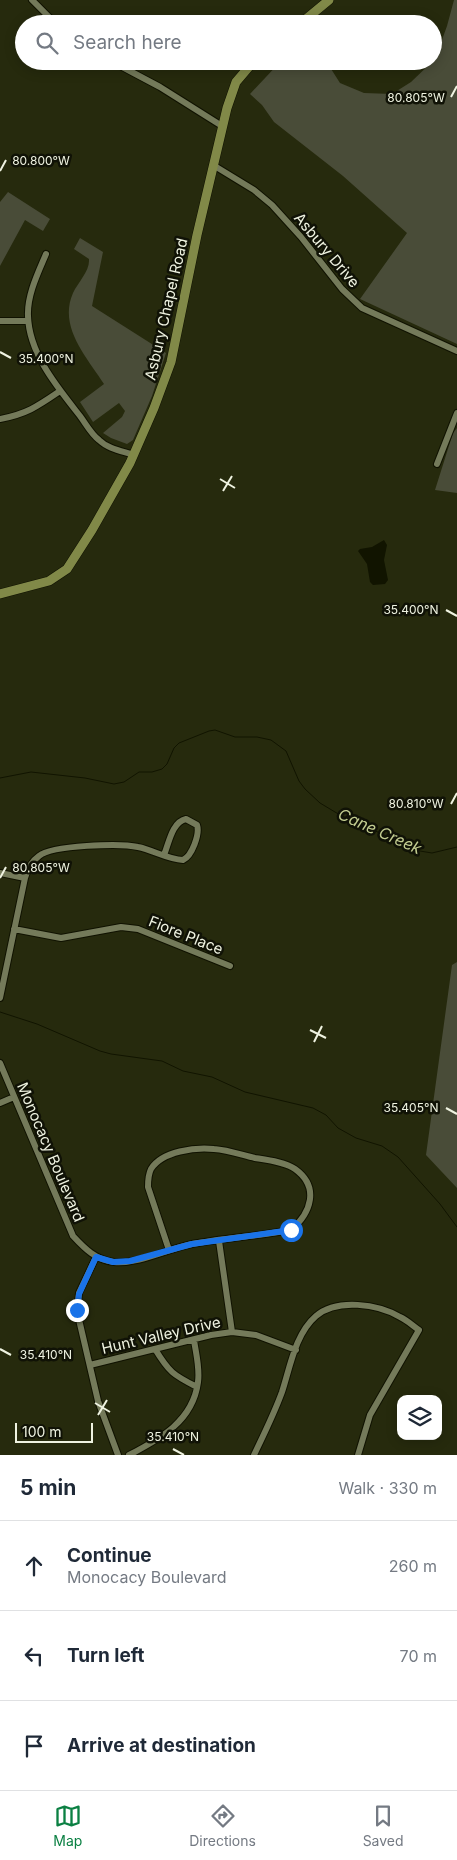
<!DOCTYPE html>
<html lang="en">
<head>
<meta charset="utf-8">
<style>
	body { margin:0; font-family:Inter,sans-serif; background:#f2f2f3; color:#1f2937 }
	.controls { position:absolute; right:15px; bottom:15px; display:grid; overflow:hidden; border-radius:10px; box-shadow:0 2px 12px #0003 }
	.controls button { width:45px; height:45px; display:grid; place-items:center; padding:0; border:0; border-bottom:1px solid #e0e1e3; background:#fff; color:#1f2937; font:25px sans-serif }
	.scale { position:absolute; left:15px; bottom:12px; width:78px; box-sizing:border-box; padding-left:5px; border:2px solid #eff3e1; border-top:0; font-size:14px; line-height:18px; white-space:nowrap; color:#eff3e1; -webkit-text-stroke:4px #101206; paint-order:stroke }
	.stop { position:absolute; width:15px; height:15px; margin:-11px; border:4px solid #1a73e8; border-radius:50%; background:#fff }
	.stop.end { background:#1a73e8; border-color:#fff; box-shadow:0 1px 5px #0008 }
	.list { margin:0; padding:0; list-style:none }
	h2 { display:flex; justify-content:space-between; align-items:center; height:65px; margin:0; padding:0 20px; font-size:21px }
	h2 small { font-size:16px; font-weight:400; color:#747a83 }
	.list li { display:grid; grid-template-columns:32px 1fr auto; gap:15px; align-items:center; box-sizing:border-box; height:90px; padding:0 20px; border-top:1px solid #e0e1e3 }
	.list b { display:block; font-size:19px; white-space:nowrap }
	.list p { margin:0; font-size:16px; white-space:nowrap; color:#747a83 }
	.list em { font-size:16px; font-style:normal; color:#747a83 }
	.icon { flex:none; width:28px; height:28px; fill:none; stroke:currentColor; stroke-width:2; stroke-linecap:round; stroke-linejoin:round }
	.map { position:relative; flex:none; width:457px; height:1455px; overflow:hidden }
	.search { position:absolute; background:#fff; box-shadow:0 2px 12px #0003; left:15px; right:15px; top:15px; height:55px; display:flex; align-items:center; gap:12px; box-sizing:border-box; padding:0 18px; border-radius:28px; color:#747a83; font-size:19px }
	.sheet { height:335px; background:#fff }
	nav { display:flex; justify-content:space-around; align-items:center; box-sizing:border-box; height:70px; border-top:1px solid #e0e1e3; background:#fff; font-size:14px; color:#747a83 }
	nav a { display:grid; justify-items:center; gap:2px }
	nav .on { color:#0b8043 }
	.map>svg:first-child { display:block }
	.green { fill:#494c38 }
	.water { fill:#111400 }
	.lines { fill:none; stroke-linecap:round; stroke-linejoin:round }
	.stream { stroke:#111400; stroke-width:1 }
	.street-casing { stroke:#101200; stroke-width:8 }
	.secondary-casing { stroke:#101200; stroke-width:10 }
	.street { stroke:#747a5a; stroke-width:6 }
	.secondary { stroke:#818948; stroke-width:9 }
	.route { stroke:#1a73e8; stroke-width:6 }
	.ticks { fill:none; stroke:#eff3e1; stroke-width:2 }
	.labels { text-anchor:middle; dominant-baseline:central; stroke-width:5; stroke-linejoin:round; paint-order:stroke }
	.street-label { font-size:15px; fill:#eff3e1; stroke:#101206 }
	.water-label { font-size:16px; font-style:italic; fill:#c2cc90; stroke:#101206 }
	.ticks-label { font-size:12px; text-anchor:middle; fill:#eff3e1; stroke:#101206; stroke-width:5; stroke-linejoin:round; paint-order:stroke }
</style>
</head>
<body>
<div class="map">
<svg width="457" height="1455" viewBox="0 0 457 1455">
	<rect width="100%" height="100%" fill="#262a0d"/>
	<path class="green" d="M454 0H457V344L360 299 407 233 343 176 274 122 262 105 250 94 281 61H326L340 83 364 93 392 94 411 82 435 59 447 26Z
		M8 192 50 219 43 231 25 220 0 266V202Z
		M80 238 103 252 92 306 166 353 152 396 133 440 127 444 111 438 103 433 122 417 125 411 119 403 93 422 80 402 104 384C87 357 58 327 73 293 78 282 90 271 89 259L74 249Z
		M457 428V493L435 490 453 433Z
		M457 962V1188L426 1155 452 965Z"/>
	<path class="water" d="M384 540 387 545 384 560 388 580 385 584 373 585 370 582 367 564 358 551 360 549 372 547Z"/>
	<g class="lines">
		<path class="stream" d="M0 778 31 772 85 778 114 784 124 782 139 772H152L162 769 167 764 174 748 179 743 209 731 215 730 235 737H257L271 740 286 751 299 781 305 789 320 803 340 815 420 851 432 853 457 847
			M0 1012 37 1024 100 1051 111 1054 162 1061 183 1071 212 1077 245 1092 313 1108 326 1115 338 1128 356 1138 382 1146 398 1157 440 1204 457 1227"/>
		<defs>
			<path id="street" d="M32 0 56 24
				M111 61 160 87 222 126
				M213 165 254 190 272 205 301 237 342 289 362 308 457 351
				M46 254C38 273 27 295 28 316 29 354 58 388 80 416 86 424 91 434 99 440 108 449 122 451 134 455
				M0 321H28
				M0 419C27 414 38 406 60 391
				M437 464 457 413
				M0 873 25 878
				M14 929 61 938 121 927 138 929 230 966
				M0 998 25 878C27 870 32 861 39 856 52 845 121 843 138 847 153 850 167 859 183 860 192 856 200 834 197 825L186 819C172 822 169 843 164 855
				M0 1063 73 1236C85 1249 96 1260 114 1262 140 1264 167 1249 192 1244 225 1238 258 1236 291 1230 311 1213 320 1187 295 1169 285 1162 268 1160 255 1158 242 1155 228 1150 214 1149 196 1147 162 1151 151 1169 148 1175 148 1181 148 1187L169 1250
				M0 1103 14 1097
				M219 1241 232 1332
				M96 1257 79 1293 77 1311 98 1401 118 1455
				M155 1349C169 1372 173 1375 197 1387
				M90 1365 211 1335 232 1332 256 1335 296 1350
				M129 1455C160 1439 193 1421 198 1382 200 1368 196 1354 194 1340
				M254 1455C264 1434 274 1414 282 1392 290 1368 295 1334 316 1316 337 1298 378 1304 400 1317 407 1320 413 1326 419 1330L370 1415 358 1455"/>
			<path id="secondary" d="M300 24 329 0
				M0 594 49 581 67 569 92 530 130 463 154 408 171 362 197 235 227 108 236 82 254 61"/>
		</defs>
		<use href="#street" class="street-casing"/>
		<use href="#secondary" class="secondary-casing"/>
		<use href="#street" class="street"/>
		<use href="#secondary" class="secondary"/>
	</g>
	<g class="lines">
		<path class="route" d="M77 1310 79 1294 96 1257 113 1262 130 1261 192 1244 291 1230"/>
	</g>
	<path class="ticks" d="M451 97 457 86M0 171 6 160M0 352 11 358M220 479 235 488M223 491 232 476M446 610 457 616M451 804 457 793M0 878 6 867M310 1030 326 1038M314 1042 322 1026M446 1108 457 1114M0 1349 11 1355M95 1403 110 1412M98 1415 107 1400M173 1449 184 1455"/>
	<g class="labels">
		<g class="street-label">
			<text transform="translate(327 250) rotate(50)">Asbury Drive</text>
			<text transform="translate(166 309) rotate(-77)">Asbury Chapel Road</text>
			<text transform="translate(186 935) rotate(22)">Fiore Place</text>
			<text transform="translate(51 1152) rotate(67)">Monocacy Boulevard</text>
			<text transform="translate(161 1335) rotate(-13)">Hunt Valley Drive</text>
		</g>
		<g class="water-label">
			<text transform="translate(380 831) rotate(24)">Cane Creek</text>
		</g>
	</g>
	<g class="ticks-label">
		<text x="416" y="102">80.805°W</text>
		<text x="41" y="165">80.800°W</text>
		<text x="46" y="363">35.400°N</text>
		<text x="411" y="614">35.400°N</text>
		<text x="416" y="808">80.810°W</text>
		<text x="41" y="872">80.805°W</text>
		<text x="411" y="1112">35.405°N</text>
		<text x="46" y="1359">35.410°N</text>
		<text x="173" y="1441">35.410°N</text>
	</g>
</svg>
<div class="controls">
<button><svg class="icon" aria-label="layers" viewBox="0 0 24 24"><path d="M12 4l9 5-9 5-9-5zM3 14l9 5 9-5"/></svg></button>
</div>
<div class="scale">100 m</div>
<div class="stop" style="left:291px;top:1230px"></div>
<div class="stop end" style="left:77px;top:1310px"></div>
<div class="search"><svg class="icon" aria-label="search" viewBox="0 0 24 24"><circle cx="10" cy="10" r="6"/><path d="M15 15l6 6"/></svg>Search here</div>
</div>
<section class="sheet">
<h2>5 min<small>Walk · 330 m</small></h2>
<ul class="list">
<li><svg class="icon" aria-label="ahead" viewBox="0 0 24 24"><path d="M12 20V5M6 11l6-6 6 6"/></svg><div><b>Continue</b><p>Monocacy Boulevard</p></div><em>260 m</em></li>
<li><svg class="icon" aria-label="left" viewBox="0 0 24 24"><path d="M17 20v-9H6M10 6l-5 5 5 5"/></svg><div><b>Turn left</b></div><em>70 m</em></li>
<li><svg class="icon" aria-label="arrive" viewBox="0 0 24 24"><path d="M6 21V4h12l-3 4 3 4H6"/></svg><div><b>Arrive at destination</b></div></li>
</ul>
</section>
<nav>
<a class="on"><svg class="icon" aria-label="map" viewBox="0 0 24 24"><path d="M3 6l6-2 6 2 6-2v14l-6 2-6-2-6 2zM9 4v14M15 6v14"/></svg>Map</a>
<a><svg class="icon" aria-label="directions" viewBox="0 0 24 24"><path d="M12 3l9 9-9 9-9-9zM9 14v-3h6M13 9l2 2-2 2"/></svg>Directions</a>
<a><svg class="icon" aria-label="saved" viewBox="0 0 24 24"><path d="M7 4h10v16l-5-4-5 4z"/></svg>Saved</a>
</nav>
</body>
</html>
